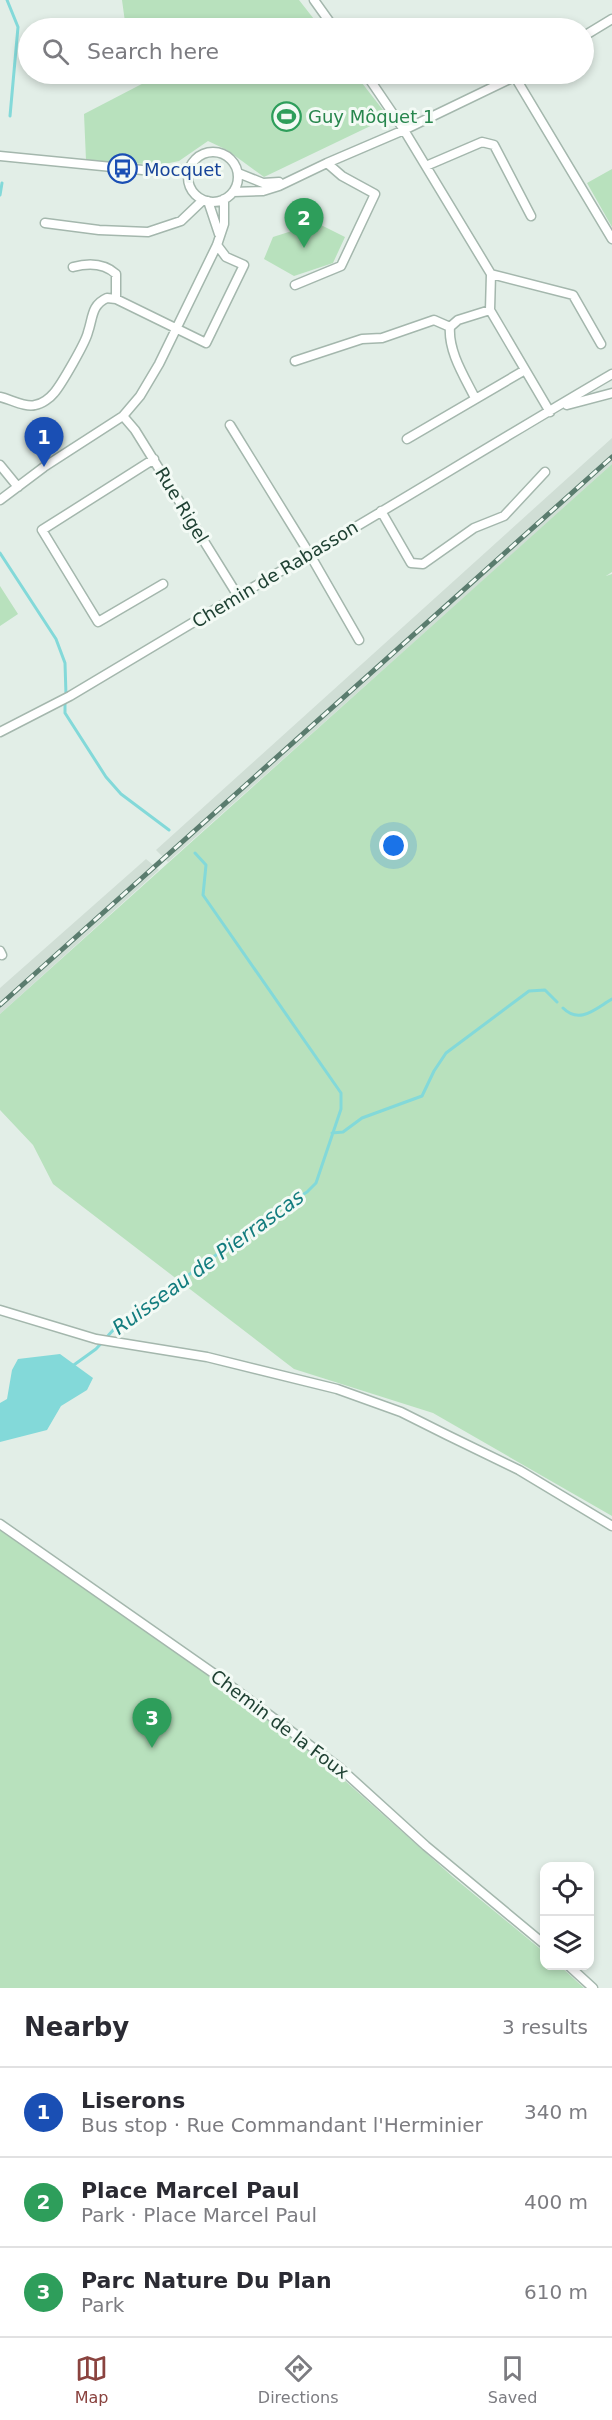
<!DOCTYPE html>
<html lang="en">
<head>
<meta charset="utf-8">
<style>
	body { margin:0; font-family:"DejaVu Sans",sans-serif; background:#f7f7f7; color:#2b2b33 }
	.controls { position:absolute; right:18px; bottom:18px; display:grid; overflow:hidden; border-radius:12px; box-shadow:0 3px 9px #0003 }
	.controls button { width:54px; height:54px; display:grid; place-items:center; padding:0; border:0; border-bottom:2px solid #e1e1e2; background:#fff; color:#2b2b33; font:30px sans-serif }
	.you { position:absolute; left:394px; top:846px; width:21px; height:21px; margin:-15px; border:4px solid #fff; border-radius:50%; background:#1a73e8; box-shadow:0 0 0 9px #1a73e833 }
	.badge { display:grid; place-items:center; width:39px; height:39px; border-radius:50%; background:#8a433f; color:#fff; font-size:20px; font-weight:700 }
	.pin { position:absolute; translate:-50% -50px; filter:drop-shadow(0 2px 3px #0008) }
	.pin::after { content:''; position:absolute; top:32px; width:21px; height:18px; background:inherit; clip-path:polygon(0 0,100% 0,50% 100%) }
	.list { margin:0; padding:0; list-style:none }
	h2 { display:flex; justify-content:space-between; align-items:center; height:78px; margin:0; padding:0 24px; font-size:26px }
	h2 small { font-size:20px; font-weight:400; color:#7c7c81 }
	.list li { display:grid; grid-template-columns:39px 1fr auto; gap:18px; align-items:center; box-sizing:border-box; height:90px; padding:0 24px; border-top:2px solid #e1e1e2 }
	.list b { display:block; font-size:22px; white-space:nowrap }
	.list p { margin:0; font-size:20px; white-space:nowrap; color:#7c7c81 }
	.list em { font-size:20px; font-style:normal; color:#7c7c81 }
	.icon { flex:none; width:33px; height:33px; fill:none; stroke:currentColor; stroke-width:2; stroke-linecap:round; stroke-linejoin:round }
	.map { position:relative; flex:none; width:612px; height:1988px; overflow:hidden }
	.search { position:absolute; background:#fff; box-shadow:0 3px 9px #0003; left:18px; right:18px; top:18px; height:66px; display:flex; align-items:center; gap:15px; box-sizing:border-box; padding:0 21px; border-radius:33px; color:#7c7c81; font-size:22px }
	.sheet { height:348px; background:#fff }
	nav { display:flex; justify-content:space-around; align-items:center; box-sizing:border-box; height:84px; border-top:2px solid #e1e1e2; background:#fff; font-size:16px; color:#7c7c81 }
	nav a { display:grid; justify-items:center; gap:3px }
	nav .on { color:#8a433f }
	.map>svg:first-child { display:block }
	.built { fill:#d0ded5 }
	.green { fill:#b8e1bd }
	.water { fill:#83d9d9 }
	.lines { fill:none; stroke-linecap:round; stroke-linejoin:round }
	.stream { stroke:#83d9d9; stroke-width:3 }
	.street-casing { stroke:#a4b7ad; stroke-width:11 }
	.street { stroke:#fff; stroke-width:8 }
	.rail-casing { stroke:#5a7c6e; stroke-width:5 }
	.rail { stroke:#f3faf5; stroke-width:3; stroke-dasharray:9; stroke-linecap:butt }
	.labels { text-anchor:middle; dominant-baseline:central; stroke-width:6; stroke-linejoin:round; paint-order:stroke }
	.leisure-label { font-size:18px; fill:#27864d; stroke:#f3faf5; text-anchor:start }
	.transit-label { font-size:18px; fill:#164399; stroke:#f3faf5; text-anchor:start }
	.street-label { font-size:18px; fill:#1f4133; stroke:#f3faf5 }
	.water-label { font-size:20px; font-style:italic; fill:#127c7e; stroke:#f3faf5 }
</style>
</head>
<body>
<div class="map">
<svg width="612" height="1988" viewBox="0 0 612 1988">
	<rect width="100%" height="100%" fill="#e2eee7"/>
	<path class="built" d="M612 438V464L516 551 168 862 156 850Z
		M146 859 159 870 0 1014V988Z"/>
	<path class="green" d="M122 0H299L321 28H131L125 22Z
		M161 74H355L383 110 385 119 264 177 227 150 208 141 179 161 160 165 86 160 84 114Z
		M612 169V227L587 183Z
		M317 223 345 237 333 263 294 276 264 259 273 237Z
		M612 464V572L606 576 612 574V1516L433 1413 294 1369 53 1184 33 1145 0 1110V1014Z
		M0 586 18 614 0 626Z
		M0 1528 186 1658 285 1732 325 1763 453 1877 544 1952V1966H560L584 1988H0Z"/>
	<path class="water" d="M60 1354 93 1378 87 1390 61 1406 47 1430 0 1442V1403L7 1399 12 1370 18 1359Z"/>
	<g class="lines">
		<path class="stream" d="M7 0 18 27 10 116
			M0 195 2 183
			M0 553 56 639 65 663 66 695
			M65 702V713L106 777 121 794 169 830
			M563 1008C580 1025 596 1008 612 999
			M332 1133 343 1132 362 1118 422 1096 434 1071 446 1053 529 991 545 990 557 1002
			M71 1367 96 1349 115 1328 284 1206 307 1192 316 1183 341 1109V1093L203 895 206 865 195 853"/>
		<defs>
			<path id="street" d="M314 0 334 28
				M584 36 612 19
				M366 74 404 130 491 274 490 310 550 412
				M515 77 612 239
				M188 177a25 25 0 1 1 50 0a25 25 0 1 1-50 0Z
				M0 156 163 172 190 169
				M426 166 482 142 494 145 531 216
				M238 173 263 183 279 182
				M233 192 263 191 279 186 327 163 404 130 520 74
				M208 201 219 234
				M45 223 99 230 148 232 181 221 203 200
				M73 267C88 263 104 263 116 274V299
				M491 274 573 295 601 344
				M295 285 341 266 375 194 342 176 327 163
				M450 327C448 351 464 376 475 398
				M450 327 458 320 490 310
				M295 361 362 339 382 338 434 320 450 327
				M0 397C10 399 26 408 35 405 42 404 50 398 54 393 61 385 86 342 88 332 93 318 91 305 107 298L116 299 206 343 244 265 226 257 217 245
				M567 405 612 393
				M123 416 135 430 238 596
				M230 425 309 553 359 640
				M407 439 525 370
				M154 459 42 530 98 622 163 584
				M0 465 18 487
				M0 500 44 467 123 416 140 396 159 364 217 245 224 224V199
				M381 511 411 563 423 564 474 528 504 516 545 472
				M0 732 70 696 224 604C354 530 482 450 612 374
				M0 951 2 955
				M0 1310 96 1339 207 1357 337 1389 401 1412 447 1435 519 1470 612 1526
				M0 1524 216 1675 340 1768 426 1846 544 1944
				M569 1966 593 1988"/>
		</defs>
		<use href="#street" class="street-casing"/>
		<use href="#street" class="street"/>
		<defs>
			<path id="rail" d="M0 1005 612 457"/>
		</defs>
		<use href="#rail" class="rail-casing"/>
		<use href="#rail" class="rail"/>
	</g>
	<defs>
		<symbol id="stadium-ring" viewBox="-11 -11 22 22"><circle r="9.5" fill="#f3faf5" stroke="#2e9e5b" stroke-width="1.5"/><path d="M0-5a6.5 5 0 1 0 0 10a6.5 5 0 1 0 0-10ZM-3.5-1.8h7v3.6h-7Z" fill="#2e9e5b"/></symbol>
		<symbol id="bus-ring" viewBox="-11 -11 22 22"><circle r="9.5" fill="#f3faf5" stroke="#1a4fb4" stroke-width="1.5"/><path d="M-5-6H5V4H4V6H2V4H-2V6H-4V4H-5ZM-3.5-4V0h7V-4ZM-3.5 1.2v1.5H-2V1.2ZM2 1.2v1.5H3.5V1.2Z" fill="#1a4fb4"/></symbol>
	</defs>
	<g fill-rule="evenodd">
		<use href="#stadium-ring" x="270" y="100" width="33" height="33"/>
		<use href="#bus-ring" x="106" y="152" width="33" height="33"/>
	</g>
	<g class="labels">
		<g class="leisure-label">
			<text x="308" y="116">Guy Môquet 1</text>
		</g>
		<g class="transit-label">
			<text x="144" y="169">Mocquet</text>
		</g>
		<g class="street-label">
			<text transform="translate(182 505) rotate(59)">Rue Rigel</text>
			<text transform="translate(275 574) rotate(-31)">Chemin de Rabasson</text>
			<text transform="translate(280 1724) rotate(37)">Chemin de la Foux</text>
		</g>
		<g class="water-label">
			<text transform="translate(208 1262) rotate(-36)">Ruisseau de Pierrascas</text>
		</g>
	</g>
</svg>
<div class="controls">
<button><svg class="icon" aria-label="locate" viewBox="0 0 24 24"><circle cx="12" cy="12" r="6"/><path d="M12 2v4M12 18v4M2 12h4M18 12h4"/></svg></button>
<button><svg class="icon" aria-label="layers" viewBox="0 0 24 24"><path d="M12 4l9 5-9 5-9-5zM3 14l9 5 9-5"/></svg></button>
</div>
<div class="you"></div>
<div class="pin badge" style="left:44px;top:467px;background:#1a4fb4">1</div>
<div class="pin badge" style="left:304px;top:248px;background:#2e9e5b">2</div>
<div class="pin badge" style="left:152px;top:1748px;background:#2e9e5b">3</div>
<div class="search"><svg class="icon" aria-label="search" viewBox="0 0 24 24"><circle cx="10" cy="10" r="6"/><path d="M15 15l6 6"/></svg>Search here</div>
</div>
<section class="sheet">
<h2>Nearby<small>3 results</small></h2>
<ul class="list">
<li><span class="badge" style="background:#1a4fb4">1</span><div><b>Liserons</b><p>Bus stop · Rue Commandant l'Herminier</p></div><em>340 m</em></li>
<li><span class="badge" style="background:#2e9e5b">2</span><div><b>Place Marcel Paul</b><p>Park · Place Marcel Paul</p></div><em>400 m</em></li>
<li><span class="badge" style="background:#2e9e5b">3</span><div><b>Parc Nature Du Plan</b><p>Park</p></div><em>610 m</em></li>
</ul>
</section>
<nav>
<a class="on"><svg class="icon" aria-label="map" viewBox="0 0 24 24"><path d="M3 6l6-2 6 2 6-2v14l-6 2-6-2-6 2zM9 4v14M15 6v14"/></svg>Map</a>
<a><svg class="icon" aria-label="directions" viewBox="0 0 24 24"><path d="M12 3l9 9-9 9-9-9zM9 14v-3h6M13 9l2 2-2 2"/></svg>Directions</a>
<a><svg class="icon" aria-label="saved" viewBox="0 0 24 24"><path d="M7 4h10v16l-5-4-5 4z"/></svg>Saved</a>
</nav>
</body>
</html>
